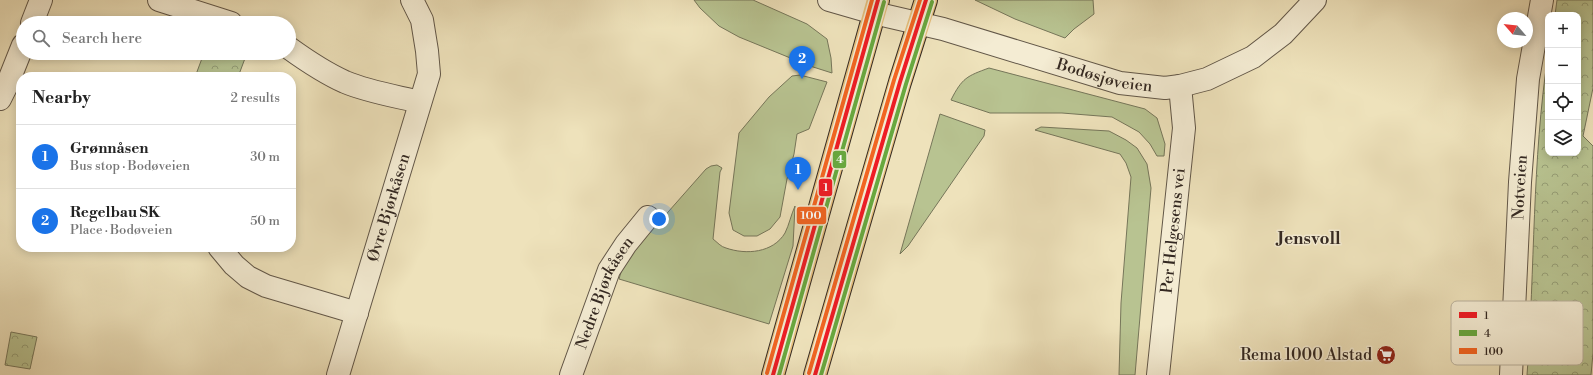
<!DOCTYPE html>
<html lang="en">
<head>
<meta charset="utf-8">
<style>
	body { margin:0; font-family:"Libre Bodoni",serif; background:#f2f2f2; color:#222 }
	.controls { position:absolute; right:12px; top:12px; display:grid; overflow:hidden; border-radius:8px; box-shadow:0 2px 10px #0003 }
	.controls button { width:36px; height:36px; display:grid; place-items:center; padding:0; border:0; border-bottom:1px solid #e0e0e0; background:#fff; color:#222; font:20px sans-serif }
	.compass { position:absolute; left:1497px; top:12px; width:36px; height:36px; border-radius:50%; background:#fff; box-shadow:0 2px 10px #0003; rotate:298deg }
	.you { position:absolute; left:659px; top:219px; width:14px; height:14px; margin:-10px; border:3px solid #fff; border-radius:50%; background:#1a73e8; box-shadow:0 0 0 6px #1a73e833 }
	.badge { display:grid; place-items:center; width:26px; height:26px; border-radius:50%; background:#1a73e8; color:#fff; font-size:13px; font-weight:700 }
	.pin { position:absolute; translate:-50% -33px; filter:drop-shadow(0 1px 2px #0008) }
	.pin::after { content:''; position:absolute; top:21px; width:14px; height:12px; background:inherit; clip-path:polygon(0 0,100% 0,50% 100%) }
	.list { margin:0; padding:0; list-style:none }
	h2 { display:flex; justify-content:space-between; align-items:center; height:52px; margin:0; padding:0 16px; font-size:17px }
	h2 small { font-size:13px; font-weight:400; color:#767676 }
	.list li { display:grid; grid-template-columns:26px 1fr auto; gap:12px; align-items:center; box-sizing:border-box; height:64px; padding:0 16px; border-top:1px solid #e0e0e0 }
	.list b { display:block; font-size:15px; white-space:nowrap }
	.list p { margin:0; font-size:13px; white-space:nowrap; color:#767676 }
	.list em { font-size:13px; font-style:normal; color:#767676 }
	.icon { flex:none; width:22px; height:22px; fill:none; stroke:currentColor; stroke-width:2; stroke-linecap:round; stroke-linejoin:round }
	.map { position:relative; flex:none; width:1593px; height:375px; overflow:hidden }
	.search { position:absolute; background:#fff; box-shadow:0 2px 10px #0003; left:16px; top:16px; width:280px; height:44px; display:flex; align-items:center; gap:10px; box-sizing:border-box; padding:0 14px; border-radius:22px; color:#767676; font-size:15px }
	.panel { position:absolute; background:#fff; box-shadow:0 2px 10px #0003; left:16px; top:72px; width:280px; height:180px; border-radius:16px }
	.map>svg:first-child { display:block }
	.green { fill:#b8c391; stroke:#76765a }
	.forest { fill:url(#forest-crowns); stroke:#76765a }
	.lines { fill:none; stroke-linecap:round; stroke-linejoin:round }
	.minor-casing { stroke:#625748; stroke-width:24 }
	.tertiary-casing { stroke:#625748; stroke-width:24 }
	.primary-casing { stroke:#342922; stroke-width:24 }
	.minor { stroke:#f4ecd3; stroke-width:22 }
	.tertiary { stroke:#f4ecd3; stroke-width:22 }
	.primary { stroke:#e7c17e; stroke-width:22 }
	.bus-1-casing { stroke:#f4ecd3; stroke-width:7 }
	.bus-2-casing { stroke:#f4ecd3; stroke-width:7 }
	.bus-3-casing { stroke:#f4ecd3; stroke-width:7 }
	.bus-1 { stroke:#ee1c25; stroke-width:4 }
	.bus-2 { stroke:#68a83f; stroke-width:4 }
	.bus-3 { stroke:#f26522; stroke-width:4 }
	.labels { text-anchor:middle; dominant-baseline:central; stroke-width:3; stroke-linejoin:round; paint-order:stroke }
	.street-label { font-size:16px; fill:#342922; stroke:#f4ecd3 }
	.poi-label { font-size:16px; fill:#342922; stroke:#f4ecd3; text-anchor:end }
	.neighbourhood-label { font-size:17px; font-weight:bold; fill:#342922; stroke:#f4ecd3 }
	.key { fill:#f4ecd3; stroke:#bab29e; stroke-width:1 }
	.key-label { font-size:11px; fill:#342922 }
	.line-badge { stroke:#f4ecd3; stroke-width:1.5 }
	.badge-label { font-size:11px; text-anchor:middle; font-weight:bold; fill:#fff }
</style>
</head>
<body>
<div class="map">
<svg width="1593" height="375" viewBox="0 0 1593 375">
	<defs>
		<pattern id="forest-crowns" width="20" height="18" patternUnits="userSpaceOnUse"><rect width="20" height="18" fill="#b8c391"/><path d="M2 6a3 3 0 1 1 6 0M12 15a3 3 0 1 1 6 0" fill="none" stroke="#969e76"/></pattern>
	</defs>
	<rect width="100%" height="100%" fill="#eee2bb"/>
	<filter id="stains"><feTurbulence type="fractalNoise" baseFrequency=".005" numOctaves="4"/><feColorMatrix values="0 0 0 0 .2 0 0 0 0 .09 0 0 0 0 .02 0 0 0 .5 -.17"/></filter>
	<radialGradient id="worn" r=".72"><stop offset=".6" stop-color="#630" stop-opacity="0"/><stop offset="1" stop-color="#630" stop-opacity=".3"/></radialGradient>
	<path class="green" d="M694 0H753L807 24 827 39 831 58 832 73 810 66 739 37 719 26 700 8Z
		M975 0H1093L1094 14 1074 29 1065 38 1015 19Z
		M989 68 1145 109 1157 118 1165 144 1164 156H1157L1150 144 1139 132 1112 117 1062 113H990L951 100C962 78 967 76 989 68Z
		M800 75 827 82 809 129 797 134 794 154 787 179 780 217 770 229 757 236H744L733 230 729 213 739 133 769 97 792 76Z
		M940 114 985 130 984 136 908 246 900 254Z
		M1041 127 1109 131 1126 140 1137 148 1147 164 1151 188 1135 375H1119L1121 303 1131 177 1126 163 1120 154 1035 130Z
		M717 165 722 168 720 172 713 239C717 242 721 247 726 248 746 255 773 253 785 233 789 225 791 215 795 206L793 246 769 324 619 279 624 262 706 169 711 166Z"/>
	<path class="forest" d="M1557 0H1593V88L1583 136 1593 146V353L1591 375H1527C1535 268 1532 161 1548 55V153H1578V15H1555Z
		M204 53H247L238 77H195Z
		M11 332 37 337 30 369 5 365Z"/>
	<g class="lines">
		<defs>
			<g id="minor">
				<path d="M159 0 231 23"/>
				<path d="M32 23 41 0"/>
				<path d="M289 48C307 61 325 73 345 82 369 92 395 96 420 102"/>
				<path d="M0 99 7 85 23 45"/>
				<path d="M219 247 234 265 248 277 266 286 357 313"/>
				<path id="s1" d="M338 375 429 74 427 51 422 20 412 0"/>
				<path id="s2" d="M571 375 609 270 626 244 648 217"/>
				<path id="s3" d="M1158 375 1184 128 1180 86"/>
				<path id="s4" d="M1511 375 1520 182 1528 79 1542 0"/>
			</g>
			<g id="tertiary">
				<path id="s5" d="M829 0 874 13 943 29 1120 83 1165 88 1180 86 1207 79 1253 57 1283 34 1315 0"/>
			</g>
			<path id="primary" d="M773 375 878 0
				M815 375 900 82 926 0"/>
		</defs>
		<use href="#minor" class="minor-casing"/>
		<use href="#tertiary" class="tertiary-casing"/>
		<use href="#primary" class="primary-casing"/>
		<use href="#minor" class="minor"/>
		<use href="#tertiary" class="tertiary"/>
		<use href="#primary" class="primary"/>
		<defs>
			<path id="bus-1" d="M773 375 878 0
				M815 375 900 82 926 0"/>
			<path id="bus-2" d="M779 375 884 2
				M821 375 906 84 932 2"/>
			<path id="bus-3" d="M767 373 872 0
				M809 373 894 80 920 0"/>
		</defs>
		<use href="#bus-1" class="bus-1-casing"/>
		<use href="#bus-2" class="bus-2-casing"/>
		<use href="#bus-3" class="bus-3-casing"/>
		<use href="#bus-1" class="bus-1"/>
		<use href="#bus-2" class="bus-2"/>
		<use href="#bus-3" class="bus-3"/>
	</g>
	<defs>
		<symbol id="supermarket-disc" viewBox="-11 -11 22 22"><circle r="9.5" fill="#8f2418" stroke="#f4ecd3"/><path d="M-6-5.5h2.5l.6 2H6L4.5 2H-2.5L-4.4-4H-6ZM-1.5 3.2a1.3 1.3 0 1 0 .1 0ZM3 3.2a1.3 1.3 0 1 0 .1 0Z" fill="#fff"/></symbol>
	</defs>
	<g fill-rule="evenodd">
		<use href="#supermarket-disc" x="1375" y="344" width="22" height="22"/>
	</g>
	<g class="labels">
		<g class="street-label">
			<text stroke="none"><textPath href="#s5" startOffset="286">Bodøsjøveien</textPath></text>
			<text stroke="none"><textPath href="#s4" startOffset="188">Notveien</textPath></text>
			<text stroke="none"><textPath href="#s1" startOffset="175">Øvre Bjørkåsen</textPath></text>
			<text stroke="none"><textPath href="#s3" startOffset="145">Per Helgesens vei</textPath></text>
			<text stroke="none"><textPath href="#s2" startOffset="89">Nedre Bjørkåsen</textPath></text>
		</g>
		<g class="poi-label">
			<text x="1372" y="355">Rema 1000 Alstad</text>
		</g>
		<g class="neighbourhood-label">
			<text x="1309" y="239">Jensvoll</text>
		</g>
	</g>
	<rect x="1451" y="301" width="132" height="64" rx="6" class="key"/>
	<rect x="1459" y="312" width="18" height="6" fill="#ee1c25"/>
	<rect x="1459" y="330" width="18" height="6" fill="#68a83f"/>
	<rect x="1459" y="348" width="18" height="6" fill="#f26522"/>
	<g class="key-label">
		<text x="1484" y="319">1</text>
		<text x="1484" y="337">4</text>
		<text x="1484" y="355">100</text>
	</g>
	<g class="line-badge">
		<rect x="832" y="150" width="15" height="19" rx="4" fill="#68a83f"/>
		<rect x="818" y="178" width="15" height="19" rx="4" fill="#ee1c25"/>
		<rect x="796" y="206" width="31" height="19" rx="4" fill="#f26522"/>
	</g>
	<g class="badge-label">
		<text x="840" y="163">4</text>
		<text x="826" y="191">1</text>
		<text x="811" y="219">100</text>
	</g>
	<rect width="100%" height="100%" filter="url(#stains)"/>
	<rect width="100%" height="100%" fill="url(#worn)"/>
</svg>
<div class="controls">
<button>+</button>
<button>−</button>
<button><svg class="icon" aria-label="locate" viewBox="0 0 24 24"><circle cx="12" cy="12" r="6"/><path d="M12 2v4M12 18v4M2 12h4M18 12h4"/></svg></button>
<button><svg class="icon" aria-label="layers" viewBox="0 0 24 24"><path d="M12 4l9 5-9 5-9-5zM3 14l9 5 9-5"/></svg></button>
</div>
<svg class="compass" viewBox="-18 -18 36 36"><path d="M0-13l5 13h-10z" fill="#e53935"/><path d="M0 13l5-13h-10z" fill="#767676"/></svg>
<div class="you"></div>
<div class="pin badge" style="left:798px;top:190px">1</div>
<div class="pin badge" style="left:802px;top:79px">2</div>
<div class="search"><svg class="icon" aria-label="search" viewBox="0 0 24 24"><circle cx="10" cy="10" r="6"/><path d="M15 15l6 6"/></svg>Search here</div>
<section class="panel">
<h2>Nearby<small>2 results</small></h2>
<ul class="list">
<li><span class="badge">1</span><div><b>Grønnåsen</b><p>Bus stop · Bodøveien</p></div><em>30 m</em></li>
<li><span class="badge">2</span><div><b>Regelbau SK</b><p>Place · Bodøveien</p></div><em>50 m</em></li>
</ul>
</section>
</div>
</body>
</html>
